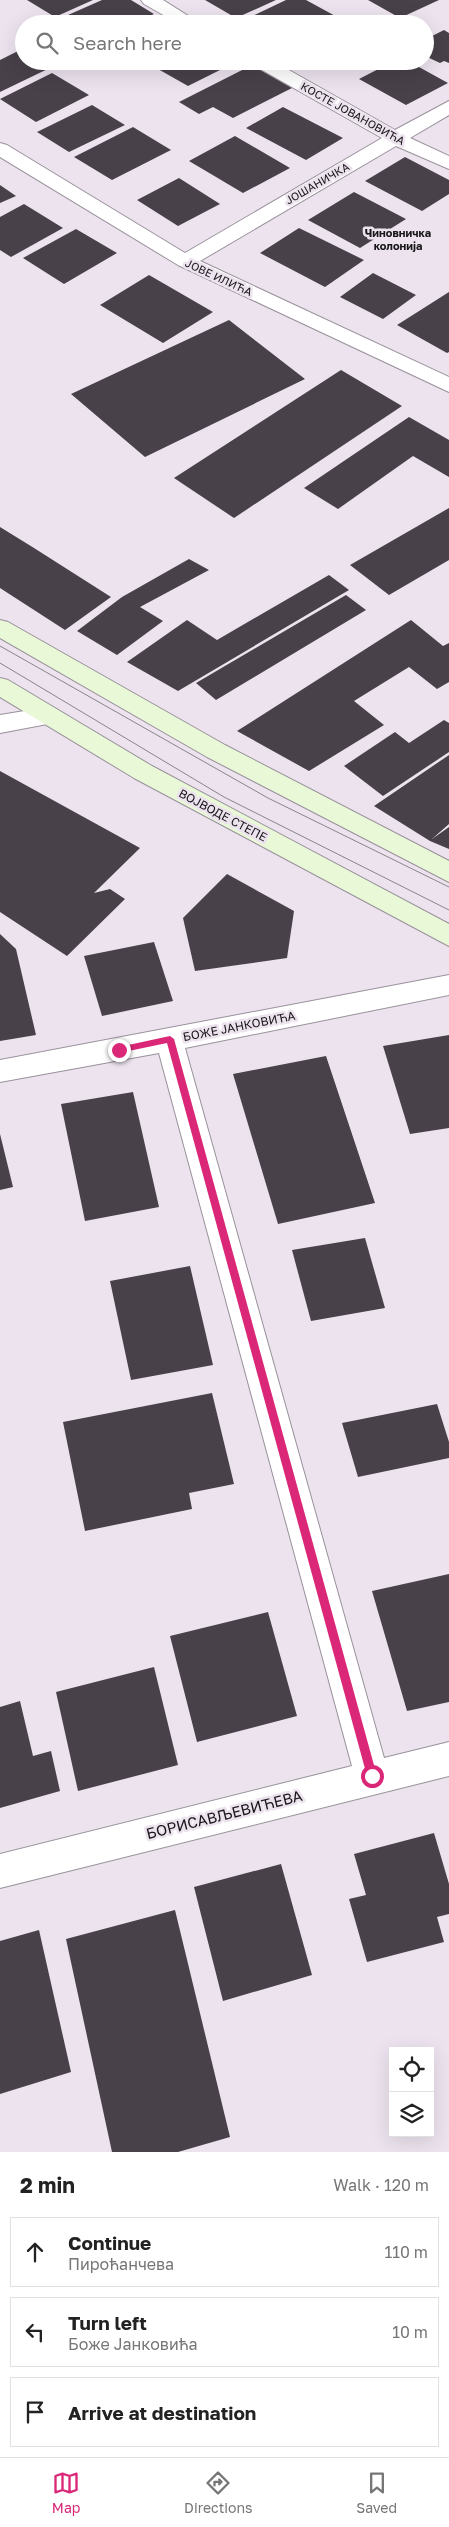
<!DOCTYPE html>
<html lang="en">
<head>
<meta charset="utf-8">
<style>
	body { margin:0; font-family:"Golos Text",sans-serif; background:#f2f2f2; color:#222 }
	.controls { position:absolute; right:15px; bottom:15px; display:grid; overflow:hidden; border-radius:0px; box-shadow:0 5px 20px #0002 }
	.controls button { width:45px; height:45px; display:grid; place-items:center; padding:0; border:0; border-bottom:1px solid #e0e0e0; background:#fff; color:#222; font:25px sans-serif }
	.stop { position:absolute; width:15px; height:15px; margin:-11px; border:4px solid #db2777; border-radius:50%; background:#fff }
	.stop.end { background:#db2777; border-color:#fff; box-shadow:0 1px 5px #0008 }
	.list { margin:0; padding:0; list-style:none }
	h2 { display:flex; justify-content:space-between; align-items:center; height:65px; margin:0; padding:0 20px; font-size:21px }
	h2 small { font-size:16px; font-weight:400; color:#767676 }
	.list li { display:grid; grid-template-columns:32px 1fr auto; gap:15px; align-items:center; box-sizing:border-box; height:70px; margin:0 10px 10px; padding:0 10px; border:1px solid #e0e0e0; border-radius:0px }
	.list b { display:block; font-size:19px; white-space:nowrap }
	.list p { margin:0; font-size:16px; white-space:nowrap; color:#767676 }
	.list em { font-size:16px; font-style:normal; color:#767676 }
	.icon { flex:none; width:28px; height:28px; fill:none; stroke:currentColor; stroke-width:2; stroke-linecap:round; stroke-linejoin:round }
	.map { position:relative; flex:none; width:449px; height:2152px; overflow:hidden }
	.search { position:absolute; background:#fff; box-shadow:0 5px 20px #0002; left:15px; right:15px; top:15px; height:55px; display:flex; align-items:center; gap:12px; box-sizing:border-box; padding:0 18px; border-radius:28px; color:#767676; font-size:19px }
	.sheet { height:305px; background:#fff }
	nav { display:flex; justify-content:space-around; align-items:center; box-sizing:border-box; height:70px; border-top:1px solid #e0e0e0; background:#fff; font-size:14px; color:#767676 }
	nav a { display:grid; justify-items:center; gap:2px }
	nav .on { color:#db2777 }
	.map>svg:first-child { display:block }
	.building { fill:#48414a }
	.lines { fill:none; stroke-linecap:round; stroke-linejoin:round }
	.street-casing { stroke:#99919b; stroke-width:2 }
	.secondary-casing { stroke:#99919b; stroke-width:2 }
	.street { fill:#fff; fill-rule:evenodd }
	.secondary { fill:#e9f8d7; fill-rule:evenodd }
	.tram { stroke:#89838b; stroke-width:1 }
	.route { fill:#db2777 }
	.labels { text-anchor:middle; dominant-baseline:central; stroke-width:5; stroke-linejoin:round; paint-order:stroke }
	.far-street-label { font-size:11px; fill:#1a171b; stroke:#ece3ee }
	.far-neighbourhood-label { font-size:11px; font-weight:bold; fill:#1a171b; stroke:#ece3ee }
	.street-label { font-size:12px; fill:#1a171b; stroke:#ece3ee }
	.near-street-label { font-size:15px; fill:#1a171b; stroke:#ece3ee }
</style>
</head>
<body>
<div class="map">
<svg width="449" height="2152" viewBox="0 0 449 2152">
	<rect width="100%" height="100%" fill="#ece3ee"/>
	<path class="building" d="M27 0H93L55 17Z
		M102 0H131L154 14 132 24H82L68 15Z
		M205 0H276L236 18Z
		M286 0H306L339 18 328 24H253L246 19Z
		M368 0H439L400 18Z
		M444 30 449 33V63L444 61 440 63 425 56V37H430Z
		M24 48V61H50L56 65 0 92V60Z
		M173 61H224L230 65 188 86 158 69Z
		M394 61H408L448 83 406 105 359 79Z
		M252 65 292 88 233 118 213 107 199 114 179 102Z
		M52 73 89 95 36 122 0 99Z
		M92 105 125 125 69 152 37 132Z
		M283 107 343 138 306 160 246 128Z
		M133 127 171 150 112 180 74 157Z
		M235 136 290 168 243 193 189 161Z
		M405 157 449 180V194L422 211 365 181Z
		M179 178 220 204 178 226 137 200Z
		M0 185 16 196 0 203Z
		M354 192 406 219 360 248 308 220Z
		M24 204 63 228 11 257 0 250V217Z
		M299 228 364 260 325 287 260 253Z
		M76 229 117 253 64 284 23 258Z
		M373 273 416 295 383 319 340 297Z
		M149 275 213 312 163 343 100 305Z
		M449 292V352L447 353 397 325Z
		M229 320 305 379 145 457 71 394Z
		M341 370 402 406 234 518 174 478Z
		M409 417 449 440V477L413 456 338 509 304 488Z
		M449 508V560L389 595 350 565Z
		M0 527 34 548 111 597 65 630 0 588Z
		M189 559 209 570 140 607 163 621 117 655 77 631 122 597Z
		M329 575 349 590 178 691 127 662 187 620 217 640Z
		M346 595 366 610 216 700 196 683Z
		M411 620 443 646 449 643V682L437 689 409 667 354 701 384 725 309 771 237 731Z
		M444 720 449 723V752L383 796 344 766 395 732 409 743Z
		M449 755V824L432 839 449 827V849L430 841 374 806Z
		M0 771 140 848 94 893 110 889 125 899 67 956 0 912Z
		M227 874 294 911 287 958 195 971 183 918Z
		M0 934 16 949 36 1035 0 1041Z
		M154 942 173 1001 102 1016 84 956Z
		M449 1035V1128L410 1134 383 1046Z
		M326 1056 375 1203 278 1224 233 1074Z
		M133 1092 159 1207 85 1221 61 1104Z
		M0 1134 13 1187 0 1190Z
		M365 1238 385 1308 311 1321 292 1250Z
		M190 1266 213 1365 131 1380 110 1281Z
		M212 1393 234 1484 189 1493 192 1509 85 1531 63 1422Z
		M437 1404 449 1442V1458L358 1477 342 1423Z
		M449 1574V1702L407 1711 372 1591Z
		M268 1612 297 1716 197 1742 170 1636Z
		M154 1667 178 1765 78 1791 56 1692Z
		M20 1701 33 1756 51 1751 60 1791 0 1808V1707Z
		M434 1833 449 1884V1914L437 1917 444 1942 367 1962 349 1899 366 1895 354 1854Z
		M281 1864 312 1975 223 2001 194 1887Z
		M175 1910 230 2137 178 2152H112L66 1939Z
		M39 1930 71 2072 0 2094V1941Z"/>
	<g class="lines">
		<defs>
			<path id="street" d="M141 0H163L201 24H179L144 4Z
				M250 61H273L395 130 449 101V115L410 138 449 156V169L396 146 200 261 449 377V392L178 265 0 157V143L7 145 185 253 382 138 253 65Z
				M49 707 58 710 61 716 58 722 0 733V715Z
				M449 975V995L185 1048 384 1758 449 1742V1776L0 1888V1854L352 1766 159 1053 0 1082V1060Z"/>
			<path id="secondary" d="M0 620 8 622 225 745 449 861V882L207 757 0 638Z
				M0 678 8 680 152 766 449 924V946L134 778 0 697Z"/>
		</defs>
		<use href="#street" class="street-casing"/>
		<use href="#secondary" class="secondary-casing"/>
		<use href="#street" class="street"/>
		<use href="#secondary" class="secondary"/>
		<path class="tram" d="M0 646 268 798 449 887
			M0 663 224 797 449 910"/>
	</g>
	<path class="route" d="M170 1036 174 1039 377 1776 372 1782 367 1776 167 1043 119 1053 115 1050 119 1047Z"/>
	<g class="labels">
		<g class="far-street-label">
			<text transform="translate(353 113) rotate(29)">КОСТЕ ЈОВАНОВИЋА</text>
			<text transform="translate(317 183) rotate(-30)">ЈОШАНИЧКА</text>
			<text transform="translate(219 277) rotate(25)">ЈОВЕ ИЛИЋА</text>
		</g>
		<g class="far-neighbourhood-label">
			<text x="398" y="232">Чиновничка<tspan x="398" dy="13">колонија</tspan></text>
		</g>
		<g class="street-label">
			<text transform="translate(223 815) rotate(28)">ВОЈВОДЕ СТЕПЕ</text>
			<text transform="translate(239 1026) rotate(-11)">БОЖЕ ЈАНКОВИЋА</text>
		</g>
		<g class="near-street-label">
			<text transform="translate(224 1814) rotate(-14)">БОРИСАВЉЕВИЋЕВА</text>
		</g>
	</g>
</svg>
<div class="controls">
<button><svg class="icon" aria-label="locate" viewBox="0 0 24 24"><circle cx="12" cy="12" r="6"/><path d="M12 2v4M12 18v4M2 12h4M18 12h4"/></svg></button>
<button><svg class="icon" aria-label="layers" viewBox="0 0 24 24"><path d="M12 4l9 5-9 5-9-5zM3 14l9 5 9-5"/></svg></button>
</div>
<div class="stop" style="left:372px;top:1776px"></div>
<div class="stop end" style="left:119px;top:1050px"></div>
<div class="search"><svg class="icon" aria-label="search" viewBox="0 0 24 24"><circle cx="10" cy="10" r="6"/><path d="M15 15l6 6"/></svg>Search here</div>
</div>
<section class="sheet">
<h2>2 min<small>Walk · 120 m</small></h2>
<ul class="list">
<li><svg class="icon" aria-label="ahead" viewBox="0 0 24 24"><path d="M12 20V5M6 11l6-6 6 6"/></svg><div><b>Continue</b><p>Пироћанчева</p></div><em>110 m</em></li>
<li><svg class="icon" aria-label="left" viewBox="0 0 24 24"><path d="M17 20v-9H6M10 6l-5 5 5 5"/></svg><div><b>Turn left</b><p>Боже Јанковића</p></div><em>10 m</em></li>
<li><svg class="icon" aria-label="arrive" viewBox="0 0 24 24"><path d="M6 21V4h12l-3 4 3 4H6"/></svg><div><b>Arrive at destination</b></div></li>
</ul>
</section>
<nav>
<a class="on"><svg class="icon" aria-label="map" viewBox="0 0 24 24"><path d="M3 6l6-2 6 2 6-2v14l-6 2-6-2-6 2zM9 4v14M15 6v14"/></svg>Map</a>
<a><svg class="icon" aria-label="directions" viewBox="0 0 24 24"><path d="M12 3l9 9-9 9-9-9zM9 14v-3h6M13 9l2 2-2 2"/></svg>Directions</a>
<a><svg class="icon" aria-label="saved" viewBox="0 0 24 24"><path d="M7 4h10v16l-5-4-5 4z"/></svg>Saved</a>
</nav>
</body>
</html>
